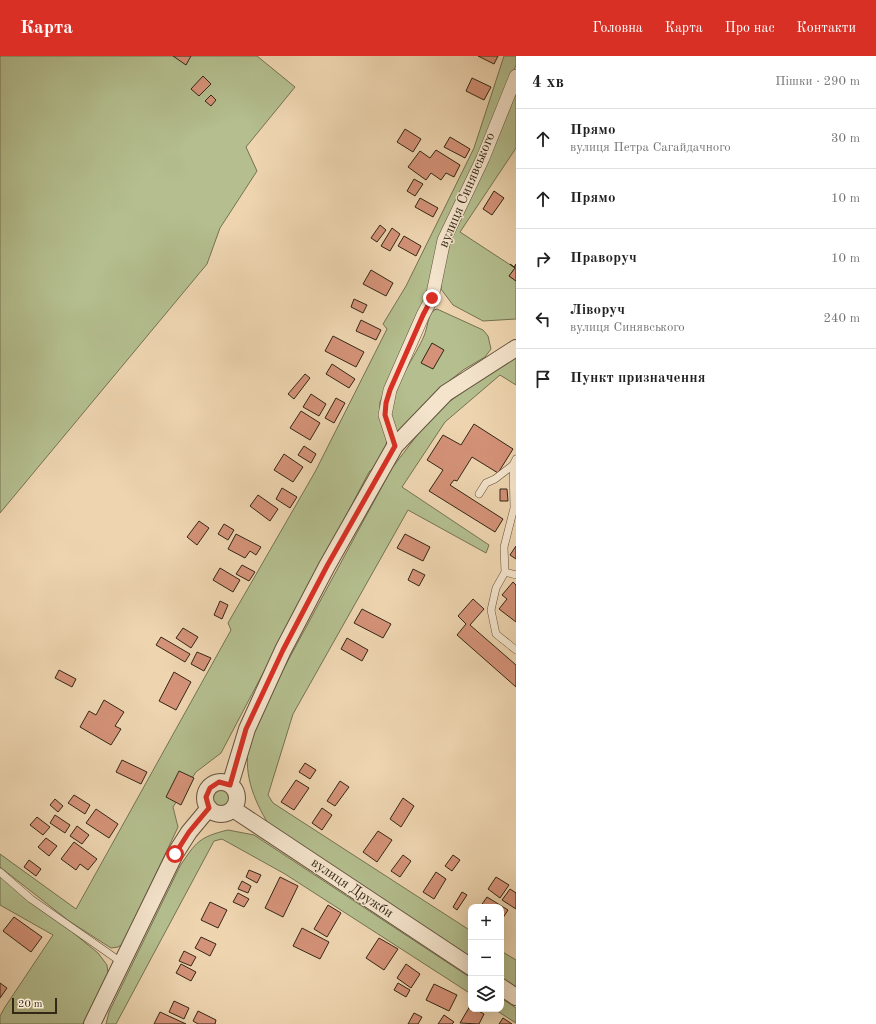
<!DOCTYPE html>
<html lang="uk">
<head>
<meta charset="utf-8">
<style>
	body { margin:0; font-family:"Old Standard TT",serif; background:#f2f2f2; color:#222 }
	.controls { position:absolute; right:12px; bottom:12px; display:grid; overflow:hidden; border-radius:8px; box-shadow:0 4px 16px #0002 }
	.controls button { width:36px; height:36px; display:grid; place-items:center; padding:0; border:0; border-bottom:1px solid #e0e0e0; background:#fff; color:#222; font:20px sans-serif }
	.scale { position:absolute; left:12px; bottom:10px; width:45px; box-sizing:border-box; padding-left:4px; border:2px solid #332716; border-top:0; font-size:11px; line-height:14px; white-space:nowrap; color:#332716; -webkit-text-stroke:3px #f4e4cc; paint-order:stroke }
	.stop { position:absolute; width:12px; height:12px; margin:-9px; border:3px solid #d93025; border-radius:50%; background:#fff }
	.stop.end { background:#d93025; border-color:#fff; box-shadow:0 1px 4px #0008 }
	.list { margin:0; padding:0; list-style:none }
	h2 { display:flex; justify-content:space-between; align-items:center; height:52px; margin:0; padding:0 16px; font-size:17px }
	h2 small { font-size:13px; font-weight:400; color:#767676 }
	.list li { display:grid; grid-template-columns:26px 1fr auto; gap:12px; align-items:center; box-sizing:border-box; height:60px; padding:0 16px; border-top:1px solid #e0e0e0 }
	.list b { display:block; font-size:15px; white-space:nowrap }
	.list p { margin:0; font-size:13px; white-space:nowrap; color:#767676 }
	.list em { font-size:13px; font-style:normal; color:#767676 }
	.icon { flex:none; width:22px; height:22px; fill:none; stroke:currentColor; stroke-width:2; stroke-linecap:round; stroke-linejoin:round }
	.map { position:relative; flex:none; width:516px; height:968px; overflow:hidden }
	header { display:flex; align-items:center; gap:24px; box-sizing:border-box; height:56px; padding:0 20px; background:#d93025; color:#fff }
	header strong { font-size:19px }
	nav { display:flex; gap:22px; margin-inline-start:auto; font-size:14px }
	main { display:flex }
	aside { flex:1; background:#fff }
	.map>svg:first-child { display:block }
	.green { fill:#b4be8e; stroke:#747252 }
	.building { fill:#d49278; stroke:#332716 }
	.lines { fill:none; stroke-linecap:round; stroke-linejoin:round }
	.service-casing { stroke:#62523c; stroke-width:8 }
	.minor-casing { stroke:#62523c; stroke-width:14 }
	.tertiary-casing { stroke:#62523c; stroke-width:18 }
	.service { stroke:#f4e4cc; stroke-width:7 }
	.minor { stroke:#f4e4cc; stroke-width:13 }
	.tertiary { stroke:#f4e4cc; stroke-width:16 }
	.route { stroke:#d93025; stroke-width:5 }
	.labels { text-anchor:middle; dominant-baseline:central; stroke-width:3; stroke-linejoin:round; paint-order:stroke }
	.street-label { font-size:14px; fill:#332716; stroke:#f4e4cc }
</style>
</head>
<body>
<header>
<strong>Карта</strong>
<nav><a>Головна</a><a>Карта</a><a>Про нас</a><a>Контакти</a></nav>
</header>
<main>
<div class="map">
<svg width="516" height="968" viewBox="0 0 516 968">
	<rect width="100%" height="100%" fill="#eed5b0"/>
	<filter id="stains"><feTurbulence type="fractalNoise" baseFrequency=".005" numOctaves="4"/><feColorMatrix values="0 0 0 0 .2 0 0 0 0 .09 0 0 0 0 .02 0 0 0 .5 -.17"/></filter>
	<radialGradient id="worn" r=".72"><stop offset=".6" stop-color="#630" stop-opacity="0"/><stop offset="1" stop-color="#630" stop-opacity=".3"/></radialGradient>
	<path class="green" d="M0 0H257L295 31 246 91 257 115 220 172 207 208 0 457Z
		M504 0H516V9L429 236 380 346C378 359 384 368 386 380 389 394 378 407 369 416L221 697 196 716 173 751 178 771 123 888 118 891 111 892 69 865 0 811V798L76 853 231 574 228 567 315 416 387 273 383 268 406 230 474 92Z
		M516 30V92L460 176 515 212 509 220 516 225V263L483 265 453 249 441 233 442 217 450 184Z
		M437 253 483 274 488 280 491 293 485 301 463 314 448 326 398 376C392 369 390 358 391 349 393 331 416 299 424 280 428 271 427 261 434 254Z
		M516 299V329L500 319 445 366 402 431 489 489 486 497 408 454 293 658 268 739 273 747 471 875V903L269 769C253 743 242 715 250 684 253 672 260 660 264 649L392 412 418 378 443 350Z
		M212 742a9 9 0 1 1 18 0a9 9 0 1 1-18 0Z
		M228 774 254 779 471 922V938L285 818 222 783 214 785 116 968H106L109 956 180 810C196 786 199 781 228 774Z
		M0 817 98 897 107 909 108 917 83 968H0V960L5 951 53 879 0 849Z
		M501 895 516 904V933L501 923Z
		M501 942 516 952V967L494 953H501Z"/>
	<path class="building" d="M173 0H191L186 9Z
		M478 0H498L494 8Z
		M203 20 211 28 199 40 191 33Z
		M472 22 491 31 484 44 466 35Z
		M211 39 216 44 211 50 205 45Z
		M405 73 421 83 413 96 397 86Z
		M450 81 470 93 465 102 444 91Z
		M436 94 460 109 454 121 446 117 441 124 431 117 426 124 408 111 420 95 430 102Z
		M414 123 423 128 415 140 407 135Z
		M494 135 504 142 492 159 483 153Z
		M420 142 438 152 433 161 415 151Z
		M380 169 386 174 377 186 371 182Z
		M392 172 400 178 390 195 381 190Z
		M404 180 421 190 416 200 398 190Z
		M510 208 514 211 516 208V225L509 220 515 212Z
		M371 214 393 227 386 240 363 228Z
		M354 243 367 249 363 257 351 251Z
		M361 264 381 274 376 284 356 275Z
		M333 280 364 296 356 311 325 295Z
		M432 287 444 294 433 313 421 307Z
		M332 308 355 323 349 332 326 318Z
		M305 318 310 322 294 343 288 338Z
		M311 338 326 348 319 360 303 351Z
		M336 342 345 347 334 367 325 362Z
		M301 355 320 367 310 384 290 372Z
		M474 368 513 393 498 417 472 401 457 425 454 424 450 429 503 463 495 476 429 435 443 414 427 404 443 379 461 389Z
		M304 390 316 398 311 407 298 399Z
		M284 398 303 411 293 426 274 414Z
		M282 432 297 441 290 452 276 443Z
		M500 433H507L508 445H500Z
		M258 439 278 453 270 465 250 450Z
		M199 465 209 472 197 489 187 481Z
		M224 468 234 474 228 484 218 478Z
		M236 478 261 491 256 499 250 495 245 502 228 493Z
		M405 478 430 491 423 505 397 492Z
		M516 490V503L510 499Z
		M242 509 255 516 249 525 236 518Z
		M220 512 240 524 233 536 213 524Z
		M413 513 425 519 419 530 408 524Z
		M513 526 516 529V566L499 553 507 543 502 539Z
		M473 543 484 553 470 569 516 609V631L457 579 466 568 458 560Z
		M220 545 228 549 222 563 214 559Z
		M362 553 391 568 383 582 354 567Z
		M183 572 198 581 191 592 176 582Z
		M161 581 190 598 185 606 156 589Z
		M347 582 368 594 362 605 341 593Z
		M197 596 211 602 204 615 191 608Z
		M59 614 76 623 72 631 55 622Z
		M174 616 191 626 176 654 159 645Z
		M104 644 124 656 115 670 121 673 111 689 80 671 89 655 96 659Z
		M122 704 147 716 141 728 116 716Z
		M305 707 316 714 310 723 299 716Z
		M179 715 194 722 181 749 166 741Z
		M296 724 309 732 294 754 281 746Z
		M340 725 349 731 335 750 327 745Z
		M74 739 90 749 85 758 68 747Z
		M403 742 414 750 401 771 390 763Z
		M55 743 63 750 58 756 50 749Z
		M322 752 332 759 322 774 312 767Z
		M96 753 118 768 109 782 86 767Z
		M55 759 70 769 65 777 50 767Z
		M37 761 50 771 43 779 30 769Z
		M77 770 89 779 82 788 70 780Z
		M378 775 392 784 377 806 363 796Z
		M46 782 57 790 49 800 38 791Z
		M74 786 97 803 88 814 80 808 76 814 61 803Z
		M403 799 411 805 400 821 391 815Z
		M453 799 460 804 452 815 445 810Z
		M29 804 41 813 36 820 24 811Z
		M249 814 261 819 257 827 246 821Z
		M436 816 446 823 434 843 423 836Z
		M280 821 298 830 283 861 265 852Z
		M496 821 509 829 500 842 488 833Z
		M242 825 251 830 248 837 238 833Z
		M510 833 516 837V853L502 844Z
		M462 836 467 839 457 854 453 851Z
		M238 837 249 843 244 851 233 846Z
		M487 841 508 854 501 865V851H480Z
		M210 846 227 854 218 872 201 864Z
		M328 849 341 857 327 881 314 873Z
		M14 861 42 881 31 896 3 875Z
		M302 872 329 886 320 903 293 890Z
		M201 881 216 888 210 900 195 892Z
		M379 882 398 893 384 914 366 902Z
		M184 895 196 901 191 910 179 905Z
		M181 908 196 916 191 925 176 917Z
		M406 908 420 918 411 932 397 922Z
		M0 927 7 932 0 942Z
		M398 927 410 934 406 941 394 934Z
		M434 928 457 939 449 955 426 944Z
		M174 945 189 952 184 963 169 956Z
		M470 950 471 953H475L484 958 479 968 460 967Z
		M198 955 216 964 215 968H198L193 965Z
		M160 956 186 968H154Z
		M414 957 422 961 418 968H408Z
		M444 959 454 966 452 968H438Z
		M503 962 512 968H499Z"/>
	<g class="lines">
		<defs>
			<path id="service" d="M516 403 513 409 514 452 504 491 505 516 496 532 491 554 496 578 516 594
				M479 438 486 427 495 423 513 409
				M505 516 516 519
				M0 816 31 843 121 906"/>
			<path id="minor" d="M395 390 385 359 390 334 423 259 432 242 444 184 483 102 516 20"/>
			<path id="tertiary" d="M205 742a16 16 0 1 1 32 0a16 16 0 1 1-32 0Z
				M230 729 247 673 283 594 327 510 395 390 446 337 516 292
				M233 753 471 911
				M501 931 516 941
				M92 968 175 798 189 776 209 752"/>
		</defs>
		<use href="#service" class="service-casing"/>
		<use href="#minor" class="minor-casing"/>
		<use href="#tertiary" class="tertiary-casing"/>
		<use href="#service" class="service"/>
		<use href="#minor" class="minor"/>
		<use href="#tertiary" class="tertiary"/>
	</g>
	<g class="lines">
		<path class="route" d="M175 798 189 776 209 752 206 741 210 732 219 726 230 729 246 673 283 594 327 510 395 390 385 359 386 347 390 334 423 259 432 242"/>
	</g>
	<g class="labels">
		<g class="street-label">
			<text transform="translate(467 134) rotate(-67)">вулиця Синявського</text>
			<text transform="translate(352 832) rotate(34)">вулиця Дружби</text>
		</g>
	</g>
	<rect width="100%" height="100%" filter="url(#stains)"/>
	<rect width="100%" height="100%" fill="url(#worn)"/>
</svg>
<div class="controls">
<button>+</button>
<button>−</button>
<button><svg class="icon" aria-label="layers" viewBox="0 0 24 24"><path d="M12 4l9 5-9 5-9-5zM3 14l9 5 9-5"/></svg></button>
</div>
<div class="scale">20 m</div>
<div class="stop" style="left:175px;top:798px"></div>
<div class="stop end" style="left:432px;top:242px"></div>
</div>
<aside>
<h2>4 хв<small>Пішки · 290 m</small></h2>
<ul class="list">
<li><svg class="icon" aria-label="ahead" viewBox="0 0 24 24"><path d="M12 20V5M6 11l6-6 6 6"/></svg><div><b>Прямо</b><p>вулиця Петра Сагайдачного</p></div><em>30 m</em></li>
<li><svg class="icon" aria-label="ahead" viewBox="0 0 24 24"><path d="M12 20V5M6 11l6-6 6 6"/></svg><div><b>Прямо</b></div><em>10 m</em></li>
<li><svg class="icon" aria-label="right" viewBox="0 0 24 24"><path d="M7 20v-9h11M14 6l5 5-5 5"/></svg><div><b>Праворуч</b></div><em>10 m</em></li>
<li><svg class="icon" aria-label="left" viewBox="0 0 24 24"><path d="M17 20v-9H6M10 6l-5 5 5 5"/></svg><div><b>Ліворуч</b><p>вулиця Синявського</p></div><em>240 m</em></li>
<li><svg class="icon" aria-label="arrive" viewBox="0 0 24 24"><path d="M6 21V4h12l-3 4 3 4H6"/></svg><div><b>Пункт призначення</b></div></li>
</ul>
</aside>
</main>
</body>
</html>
